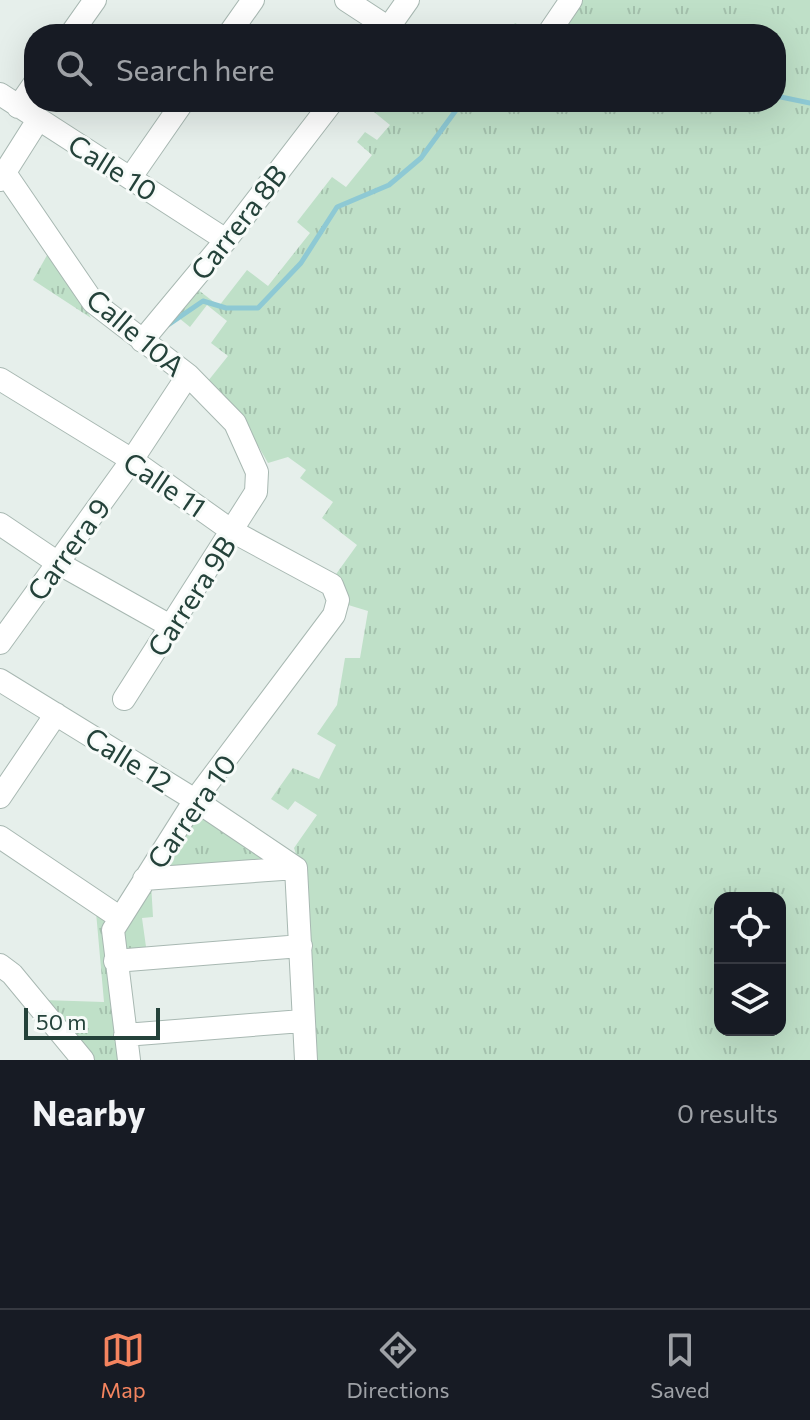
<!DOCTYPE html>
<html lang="en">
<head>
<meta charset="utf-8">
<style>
	body { margin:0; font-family:Commissioner,sans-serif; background:#20242c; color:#f1f3f6 }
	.controls { position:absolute; right:24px; bottom:24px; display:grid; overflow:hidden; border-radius:16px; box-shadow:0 8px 32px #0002 }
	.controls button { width:72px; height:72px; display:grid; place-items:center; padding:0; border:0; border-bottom:2px solid #363941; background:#171b24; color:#f1f3f6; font:40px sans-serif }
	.scale { position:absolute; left:24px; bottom:20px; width:136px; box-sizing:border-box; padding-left:8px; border:4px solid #24423a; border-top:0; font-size:22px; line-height:28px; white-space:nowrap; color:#24423a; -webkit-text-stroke:6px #f7fbf9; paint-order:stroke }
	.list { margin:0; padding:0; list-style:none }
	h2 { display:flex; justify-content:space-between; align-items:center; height:104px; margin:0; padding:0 32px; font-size:34px }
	h2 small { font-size:26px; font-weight:400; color:#9ea1a6 }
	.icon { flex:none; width:44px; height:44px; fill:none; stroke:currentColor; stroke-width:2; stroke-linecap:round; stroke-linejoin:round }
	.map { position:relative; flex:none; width:810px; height:1060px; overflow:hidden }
	.search { position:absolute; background:#171b24; box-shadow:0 8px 32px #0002; left:24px; right:24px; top:24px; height:88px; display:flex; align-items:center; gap:20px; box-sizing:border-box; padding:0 28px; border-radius:32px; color:#9ea1a6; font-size:30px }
	.sheet { height:248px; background:#171b24 }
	nav { display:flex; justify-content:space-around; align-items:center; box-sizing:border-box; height:112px; border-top:2px solid #363941; background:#171b24; font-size:22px; color:#9ea1a6 }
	nav a { display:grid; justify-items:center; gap:4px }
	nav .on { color:#f4845f }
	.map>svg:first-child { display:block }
	.grass { fill:url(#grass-tufts); fill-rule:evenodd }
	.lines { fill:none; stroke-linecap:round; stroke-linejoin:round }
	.stream { stroke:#8ec9d4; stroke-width:5 }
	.minor-casing { stroke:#a8b8b2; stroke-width:24 }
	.minor { stroke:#fff; stroke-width:22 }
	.labels { text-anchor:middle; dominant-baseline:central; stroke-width:6; stroke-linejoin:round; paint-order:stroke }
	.street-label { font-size:28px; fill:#24423a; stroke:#f7fbf9 }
</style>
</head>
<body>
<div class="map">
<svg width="810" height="1060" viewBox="0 0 810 1060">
	<defs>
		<pattern id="grass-tufts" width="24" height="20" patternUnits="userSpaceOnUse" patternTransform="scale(2)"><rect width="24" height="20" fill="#bfe0c8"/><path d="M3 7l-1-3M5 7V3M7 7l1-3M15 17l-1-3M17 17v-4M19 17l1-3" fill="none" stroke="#a4c1ad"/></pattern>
	</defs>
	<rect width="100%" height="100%" fill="#e6efeb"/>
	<path class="grass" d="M560 0H810V1060H312L305 882 294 848 317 815 295 801 288 810 271 799 293 768 319 779 336 745 317 734 337 705 345 658H360L368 611 345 604 334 577 357 545 322 518 333 502 300 478 306 470 288 457 268 463 245 423 208 381 228 356 211 343 227 321 207 305 190 327 174 314 197 289 219 306 247 270 268 286 310 233 297 222 332 177 346 187 372 155 357 142 365 132 377 140 390 125 374 112 382 102H390L399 108 404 102H776V34H507L515 23 537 34ZM720 898H780V1030H720Z
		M50 250 91 318 33 280Z
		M196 807 285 865 154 874Z
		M151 883 153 917 142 918 147 954 121 956 124 918Z
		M96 912 111 920 121 1060H88L43 1000 104 1002Z"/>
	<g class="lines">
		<path class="stream" d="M776 96 810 103
			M168 325 203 301 226 308H258L301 263 337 207 389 185 421 158 462 102"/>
		<defs>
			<path id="minor" d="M346 0 398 34
				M550 31 571 0
				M71 34 95 0
				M229 34 253 0
				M384 34 408 0
				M0 94 226 240
				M18 107 34 84
				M5 173 93 302 188 375 235 423 257 472 256 492 124 699
				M131 177 183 102
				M0 180 38 120
				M142 341 226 240 332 102
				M0 379 132 460 232 531 332 585 338 600 334 615 195 800 113 930 129 1060
				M0 524 58 563 172 627
				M0 643 132 460 188 375
				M0 680 195 800 296 868
				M0 797 56 714
				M0 837 119 917
				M296 868 306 1060
				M144 879 296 868
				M115 961 301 946
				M0 965 12 974 83 1060
				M125 1035 302 1021"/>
		</defs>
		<use href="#minor" class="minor-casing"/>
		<use href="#minor" class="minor"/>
	</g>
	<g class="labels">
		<g class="street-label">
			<text transform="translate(113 167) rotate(32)">Calle 10</text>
			<text transform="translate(238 222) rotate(-52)">Carrera 8B</text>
			<text transform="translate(136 332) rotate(40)">Calle 10A</text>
			<text transform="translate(165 484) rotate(34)">Calle 11</text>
			<text transform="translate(68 549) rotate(-54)">Carrera 9</text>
			<text transform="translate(191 596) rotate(-57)">Carrera 9B</text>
			<text transform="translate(129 759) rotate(32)">Calle 12</text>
			<text transform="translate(191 811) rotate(-55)">Carrera 10</text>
		</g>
	</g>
</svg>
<div class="controls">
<button><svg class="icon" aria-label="locate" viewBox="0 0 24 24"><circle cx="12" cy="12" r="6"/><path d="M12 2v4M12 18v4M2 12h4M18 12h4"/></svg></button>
<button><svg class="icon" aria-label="layers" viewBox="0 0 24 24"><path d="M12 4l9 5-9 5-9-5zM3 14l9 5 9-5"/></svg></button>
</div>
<div class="scale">50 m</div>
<div class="search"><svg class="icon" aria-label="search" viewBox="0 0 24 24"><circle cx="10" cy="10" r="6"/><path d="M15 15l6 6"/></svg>Search here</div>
</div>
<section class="sheet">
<h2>Nearby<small>0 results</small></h2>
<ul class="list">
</ul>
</section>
<nav>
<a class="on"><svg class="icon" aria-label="map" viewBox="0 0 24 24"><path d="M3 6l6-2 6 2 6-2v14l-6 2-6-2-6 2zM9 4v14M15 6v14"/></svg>Map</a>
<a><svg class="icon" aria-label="directions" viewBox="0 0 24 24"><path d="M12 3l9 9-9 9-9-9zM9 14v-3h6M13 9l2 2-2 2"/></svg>Directions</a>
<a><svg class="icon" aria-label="saved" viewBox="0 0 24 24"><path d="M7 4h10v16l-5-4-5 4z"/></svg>Saved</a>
</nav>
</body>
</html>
